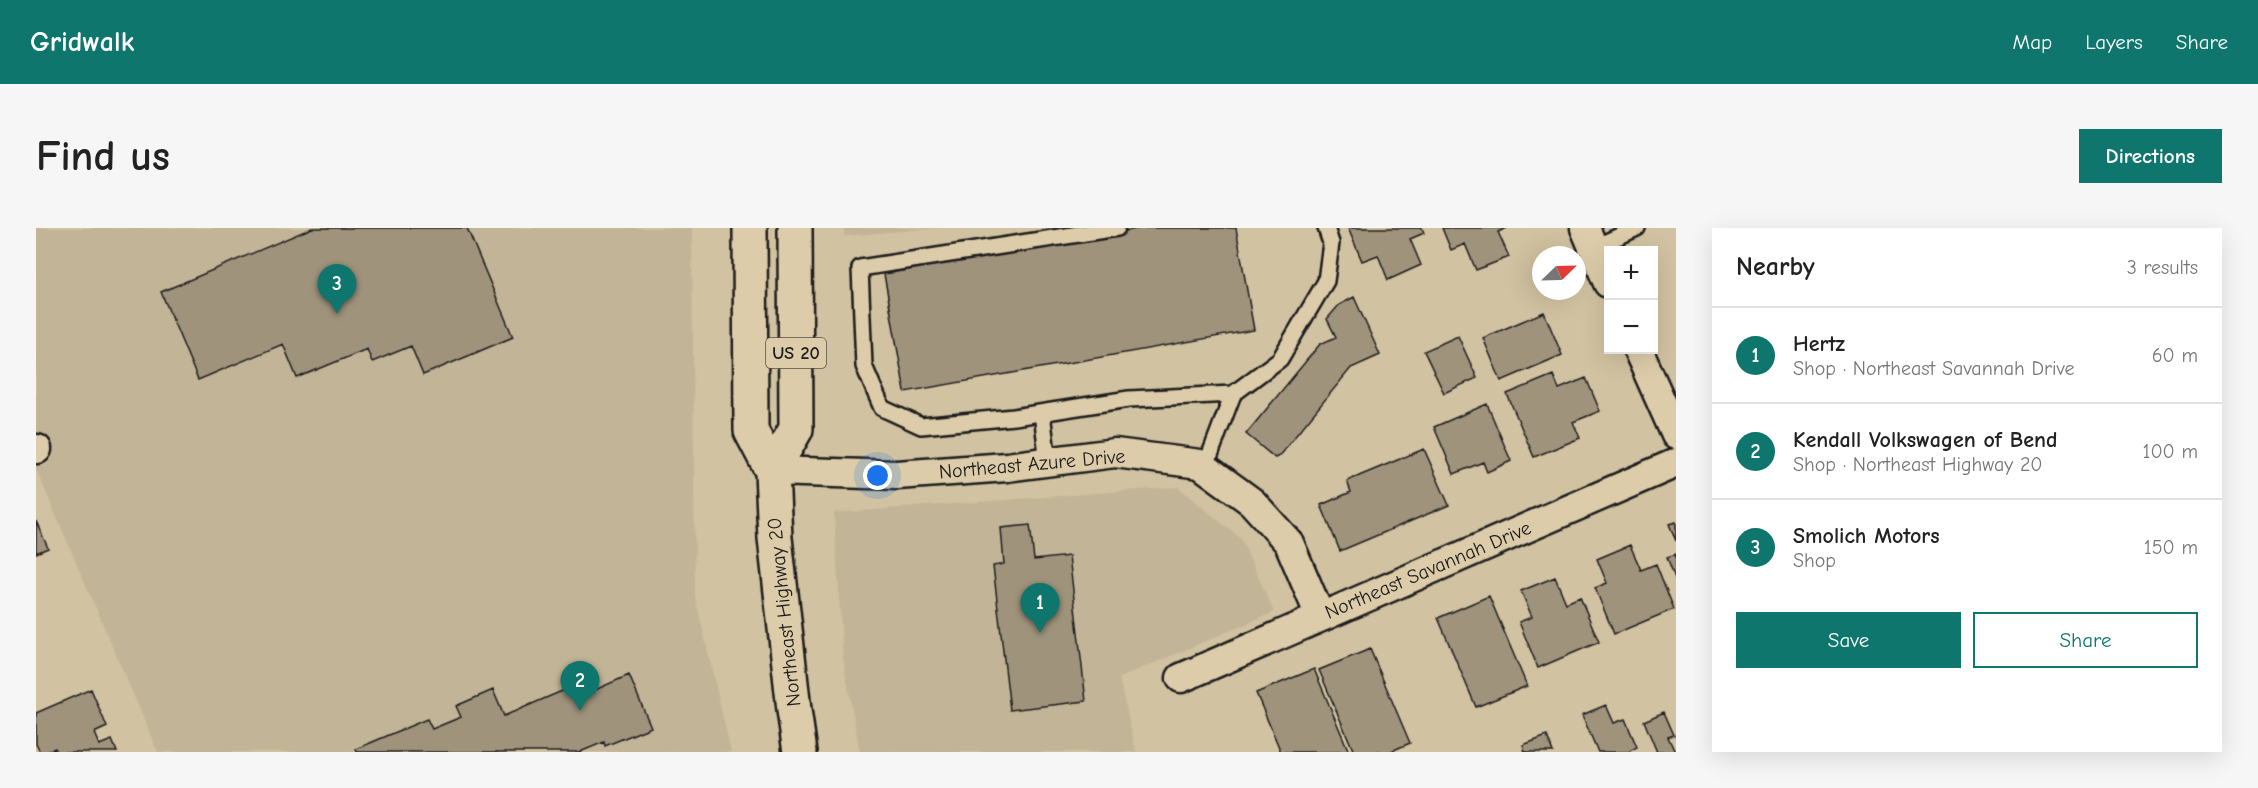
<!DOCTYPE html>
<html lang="en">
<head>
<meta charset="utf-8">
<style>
	body { margin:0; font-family:"Comic Neue",sans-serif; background:#f6f6f6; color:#222 }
	.controls { position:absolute; right:18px; top:18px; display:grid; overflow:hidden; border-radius:0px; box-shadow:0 6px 24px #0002 }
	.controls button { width:54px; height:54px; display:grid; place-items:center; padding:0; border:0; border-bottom:2px solid #e0e0e0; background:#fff; color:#222; font:30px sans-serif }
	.compass { position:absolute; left:1496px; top:18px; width:54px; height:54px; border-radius:50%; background:#fff; box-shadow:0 6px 24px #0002; rotate:67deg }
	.you { position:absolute; left:842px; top:248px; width:21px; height:21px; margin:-15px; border:4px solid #fff; border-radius:50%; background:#1a73e8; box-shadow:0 0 0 9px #1a73e833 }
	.badge { display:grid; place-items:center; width:39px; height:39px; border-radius:50%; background:#0f766e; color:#fff; font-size:20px; font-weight:700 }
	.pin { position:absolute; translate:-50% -50px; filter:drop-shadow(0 2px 3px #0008) }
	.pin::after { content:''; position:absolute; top:32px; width:21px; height:18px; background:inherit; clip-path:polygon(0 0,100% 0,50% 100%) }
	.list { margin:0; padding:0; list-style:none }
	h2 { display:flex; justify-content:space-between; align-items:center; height:78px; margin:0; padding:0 24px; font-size:26px }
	h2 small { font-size:20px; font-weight:400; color:#767676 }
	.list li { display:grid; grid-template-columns:39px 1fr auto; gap:18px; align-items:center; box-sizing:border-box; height:96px; padding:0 24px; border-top:2px solid #e0e0e0 }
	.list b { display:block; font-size:22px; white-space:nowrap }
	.list p { margin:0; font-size:20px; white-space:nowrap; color:#767676 }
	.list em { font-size:20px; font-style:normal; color:#767676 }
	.actions { display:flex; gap:12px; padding:18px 24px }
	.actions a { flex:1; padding:14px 0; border:2px solid #0f766e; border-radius:0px; text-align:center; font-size:21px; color:#0f766e }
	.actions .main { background:#0f766e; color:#fff }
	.map { position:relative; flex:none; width:1640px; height:524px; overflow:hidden; border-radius:0px }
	header { display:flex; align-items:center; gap:36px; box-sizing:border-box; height:84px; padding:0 30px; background:#0f766e; color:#fff }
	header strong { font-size:28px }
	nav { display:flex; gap:33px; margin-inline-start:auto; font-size:21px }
	.intro { display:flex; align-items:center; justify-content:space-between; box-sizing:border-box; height:144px; padding:0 36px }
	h1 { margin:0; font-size:42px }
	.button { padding:15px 27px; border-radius:0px; background:#0f766e; color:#fff; font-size:21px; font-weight:700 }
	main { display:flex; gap:36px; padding:0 36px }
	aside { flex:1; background:#fff; border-radius:0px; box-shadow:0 6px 24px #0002 }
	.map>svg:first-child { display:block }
	.built { fill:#c2b496 }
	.building { fill:#9f937c; stroke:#1c1c1c; stroke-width:1.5 }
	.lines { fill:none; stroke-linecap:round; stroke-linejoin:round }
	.lane-casing { stroke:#1c1c1c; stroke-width:20 }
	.street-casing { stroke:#1c1c1c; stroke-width:33 }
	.primary-casing { stroke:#1c1c1c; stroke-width:38 }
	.lane { stroke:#ddcca9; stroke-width:15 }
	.street { stroke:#ddcca9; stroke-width:28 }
	.primary { stroke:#ddcca9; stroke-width:33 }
	.labels { text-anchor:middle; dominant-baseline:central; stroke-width:4.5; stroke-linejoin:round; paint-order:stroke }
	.shield { fill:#ddcca9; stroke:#565146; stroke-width:1.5 }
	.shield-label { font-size:18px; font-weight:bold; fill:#1c1c1c }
	.street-label { font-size:20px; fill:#1c1c1c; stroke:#ddcca9 }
</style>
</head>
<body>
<header>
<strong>Gridwalk</strong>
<nav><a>Map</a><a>Layers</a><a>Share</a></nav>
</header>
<div class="intro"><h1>Find us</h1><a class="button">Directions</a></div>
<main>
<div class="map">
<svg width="1640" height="524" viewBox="0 0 1640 524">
	<rect width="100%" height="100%" fill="#d1c2a1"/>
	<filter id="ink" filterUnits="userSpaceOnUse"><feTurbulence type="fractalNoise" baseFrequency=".0167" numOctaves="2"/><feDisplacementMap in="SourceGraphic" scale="12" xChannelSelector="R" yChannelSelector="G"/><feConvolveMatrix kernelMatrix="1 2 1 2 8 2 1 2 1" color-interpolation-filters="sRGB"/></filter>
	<g filter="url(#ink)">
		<path class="built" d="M0 0H656L659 368 695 524H122L0 241Z
			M808 0H901L808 8Z
			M1142 259 1205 311 1238 384 1083 450 1100 524H824L807 431 798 285Z"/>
		<path class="building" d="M276 0H431L477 109 387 147 375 118 336 134 331 121 261 150 247 116 162 152 125 64Z
			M1106 0H1200L1218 102 869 164 848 46Z
			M1312 0H1386L1388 5 1374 11 1385 37 1352 52 1342 27 1326 33Z
			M1406 0H1471L1462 4 1473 29 1440 42 1429 16 1415 22Z
			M1318 69 1344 127 1315 140 1243 228 1239 230 1210 206 1284 116 1300 109 1291 91 1303 77Z
			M1508 84 1526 127 1465 153 1447 110Z
			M1422 108 1441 150 1408 165 1388 123Z
			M1517 147 1523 161 1550 150 1564 183 1537 194 1544 210 1498 229 1471 166Z
			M1451 176 1475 233 1451 244 1447 234 1418 246 1398 199Z
			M1388 221 1413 277 1304 323 1285 277 1315 264 1311 253Z
			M0 293 12 320 0 325Z
			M1640 294V313L1633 296Z
			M994 297 998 332 1033 328 1050 473 974 482 957 338 968 336 965 300Z
			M1594 317 1605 342 1620 336 1638 381 1578 406 1559 360 1571 355 1561 331Z
			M1640 326V353L1631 329Z
			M1519 349 1530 375 1544 369 1563 414 1502 440 1483 394 1496 389 1485 363Z
			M1453 368 1491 458 1440 479 1402 390Z
			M1334 421 1374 515 1353 524H1318L1283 442Z
			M1278 441 1313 524H1245L1220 465Z
			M593 447 615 499 569 518 568 514 544 524H321L320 521 391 491 396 501 425 489 420 478 457 462 468 488 547 454 552 465Z
			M55 461 71 499 58 505 63 517 76 512 81 524H21L19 520 10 524H4L0 516V485Z
			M1570 477 1578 495 1589 491 1601 519 1592 524H1562L1546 487Z
			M1628 484 1638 507 1632 509 1639 524H1621L1608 493Z
			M1511 508 1517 524H1489L1487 517Z"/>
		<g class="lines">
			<defs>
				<path id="lane" d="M1081 0 824 40 828 138 846 180 885 198 978 189 1093 171 1197 166
					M1557 20 1601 0
					M1006 185 1012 234
					M1169 240 1197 166 1244 131 1290 53 1295 15 1290 0"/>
				<path id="street" d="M1549 0 1572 55
					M1602 122 1640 207
					M0 221H1
					M736 243 861 247 971 239 1079 225 1164 236 1216 274 1253 315 1284 388
					M1145 450 1640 235"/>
				<path id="primary" d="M714 0 715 203 736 243 739 310 758 482 764 524
					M736 243 760 201 759 0"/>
			</defs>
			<use href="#lane" class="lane-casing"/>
			<use href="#street" class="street-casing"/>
			<use href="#primary" class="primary-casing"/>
			<use href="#lane" class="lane"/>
			<use href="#street" class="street"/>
			<use href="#primary" class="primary"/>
		</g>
	</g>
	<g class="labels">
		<rect class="shield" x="730" y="110" width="60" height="30" rx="4.5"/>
		<g class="shield-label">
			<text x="760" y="125">US 20</text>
		</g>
		<g class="street-label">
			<text transform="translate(996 236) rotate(-5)">Northeast Azure Drive</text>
			<text transform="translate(1392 342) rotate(-23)">Northeast Savannah Drive</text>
			<text transform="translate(748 384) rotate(-96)">Northeast Highway 20</text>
		</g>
	</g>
</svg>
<div class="controls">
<button>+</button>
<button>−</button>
</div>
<svg class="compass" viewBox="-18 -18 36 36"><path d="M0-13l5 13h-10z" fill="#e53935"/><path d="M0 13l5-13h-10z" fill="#767676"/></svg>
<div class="you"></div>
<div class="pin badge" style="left:1004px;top:405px">1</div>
<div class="pin badge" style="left:544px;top:483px">2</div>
<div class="pin badge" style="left:301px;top:86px">3</div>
</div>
<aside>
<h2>Nearby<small>3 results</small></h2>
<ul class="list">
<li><span class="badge">1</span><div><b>Hertz</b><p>Shop · Northeast Savannah Drive</p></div><em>60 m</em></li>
<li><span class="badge">2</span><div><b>Kendall Volkswagen of Bend</b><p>Shop · Northeast Highway 20</p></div><em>100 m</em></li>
<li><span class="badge">3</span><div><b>Smolich Motors</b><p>Shop</p></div><em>150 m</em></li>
</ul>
<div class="actions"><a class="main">Save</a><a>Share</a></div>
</aside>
</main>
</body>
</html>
